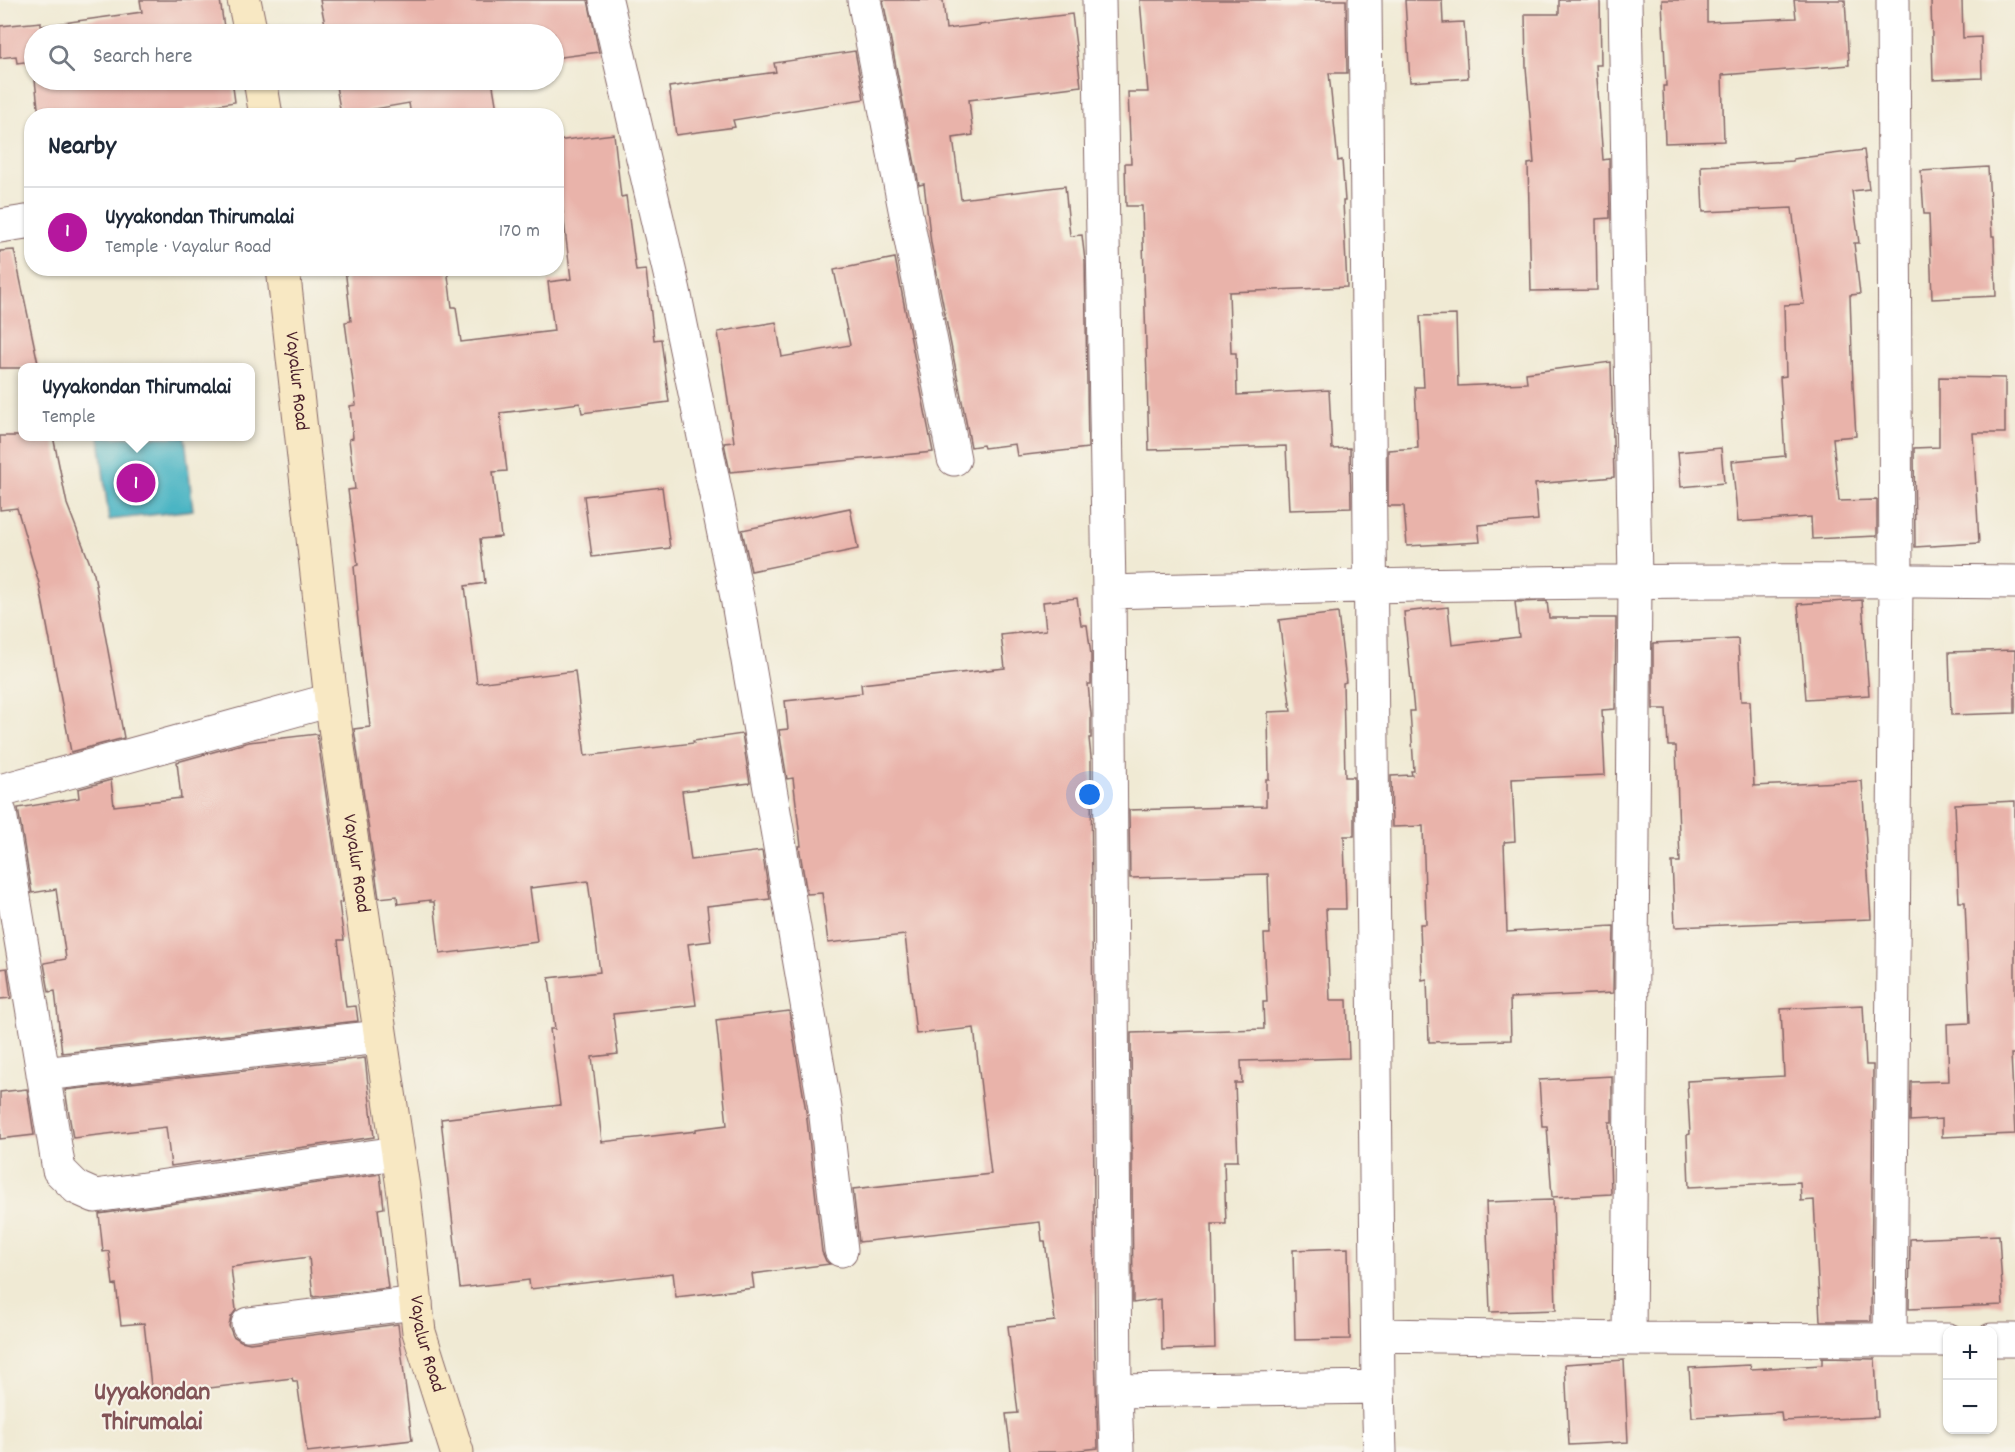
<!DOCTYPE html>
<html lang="en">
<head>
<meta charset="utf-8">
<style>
	body { margin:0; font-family:Dekko,sans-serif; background:#f6f6f7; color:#1f2937 }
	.controls { position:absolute; right:18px; bottom:18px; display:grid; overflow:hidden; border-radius:12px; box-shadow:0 2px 4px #0004 }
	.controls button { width:54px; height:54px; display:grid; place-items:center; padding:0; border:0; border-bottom:2px solid #e0e1e3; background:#fff; color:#1f2937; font:30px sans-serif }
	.you { position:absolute; left:1090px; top:795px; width:21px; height:21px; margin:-15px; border:4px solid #fff; border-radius:50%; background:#1a73e8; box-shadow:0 0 0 9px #1a73e833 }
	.badge { display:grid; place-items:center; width:39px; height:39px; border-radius:50%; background:#b5179e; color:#fff; font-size:20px; font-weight:700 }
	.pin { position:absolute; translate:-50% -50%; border:3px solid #fff; box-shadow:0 2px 6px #0006 }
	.popup { position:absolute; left:18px; top:363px; width:237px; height:78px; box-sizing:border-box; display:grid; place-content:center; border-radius:12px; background:#fff; filter:drop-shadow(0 2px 4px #0005); font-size:20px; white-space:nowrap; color:#747a83 }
	.popup b { font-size:22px; color:#1f2937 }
	.popup::after { content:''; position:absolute; left:50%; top:100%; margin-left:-12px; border:12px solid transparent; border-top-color:#fff }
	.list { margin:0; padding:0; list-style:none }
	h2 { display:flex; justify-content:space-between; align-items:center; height:78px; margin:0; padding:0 24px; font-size:26px }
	h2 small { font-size:20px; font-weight:400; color:#747a83 }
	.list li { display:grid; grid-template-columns:39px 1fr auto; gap:18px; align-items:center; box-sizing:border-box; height:90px; padding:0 24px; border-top:2px solid #e0e1e3 }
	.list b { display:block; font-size:22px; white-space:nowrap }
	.list p { margin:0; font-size:20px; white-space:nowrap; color:#747a83 }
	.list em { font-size:20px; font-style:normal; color:#747a83 }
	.icon { flex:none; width:33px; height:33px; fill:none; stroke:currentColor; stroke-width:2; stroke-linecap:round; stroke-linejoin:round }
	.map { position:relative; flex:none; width:2015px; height:1452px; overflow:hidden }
	.search { position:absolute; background:#fff; box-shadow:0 2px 4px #0004; left:24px; top:24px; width:540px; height:66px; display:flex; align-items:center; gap:15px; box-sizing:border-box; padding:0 21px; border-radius:33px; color:#747a83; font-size:22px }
	.panel { position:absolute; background:#fff; box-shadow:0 2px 4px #0004; left:24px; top:108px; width:540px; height:168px; border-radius:24px }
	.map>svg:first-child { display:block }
	.water { fill:#45b2c2; stroke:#486876; stroke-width:1.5 }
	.building { fill:#e9b3aa }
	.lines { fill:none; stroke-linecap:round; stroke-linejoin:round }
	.minor-casing { stroke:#846666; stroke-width:35 }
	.secondary-casing { stroke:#846666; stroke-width:35 }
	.minor { stroke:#fff; stroke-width:33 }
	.secondary { stroke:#f8e8c3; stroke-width:33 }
	.labels { text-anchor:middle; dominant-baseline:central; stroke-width:4.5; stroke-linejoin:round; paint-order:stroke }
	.street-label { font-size:20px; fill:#4a1f2b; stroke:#f7f3e8 }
	.district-label { font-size:26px; font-weight:bold; fill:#825357; stroke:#f7f3e8 }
</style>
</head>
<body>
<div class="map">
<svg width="2015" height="1452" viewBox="0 0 2015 1452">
	<rect width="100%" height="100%" fill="#f7f3e8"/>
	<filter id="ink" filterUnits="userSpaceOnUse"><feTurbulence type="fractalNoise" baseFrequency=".0167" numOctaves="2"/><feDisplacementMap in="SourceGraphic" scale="12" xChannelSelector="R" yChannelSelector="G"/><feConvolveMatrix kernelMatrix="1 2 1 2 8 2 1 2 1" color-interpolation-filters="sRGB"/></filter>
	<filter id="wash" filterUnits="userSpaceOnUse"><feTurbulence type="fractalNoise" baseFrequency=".008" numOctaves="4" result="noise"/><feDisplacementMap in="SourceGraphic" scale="24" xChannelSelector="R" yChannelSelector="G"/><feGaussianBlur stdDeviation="1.35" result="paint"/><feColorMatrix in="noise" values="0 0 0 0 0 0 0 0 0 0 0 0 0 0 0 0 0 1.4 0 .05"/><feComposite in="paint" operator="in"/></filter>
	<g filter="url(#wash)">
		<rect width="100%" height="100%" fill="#f0ead4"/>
		<path class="water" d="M99 437H185L193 510 109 520Z"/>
		<g id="blocks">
			<path class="building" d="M140 0H220L225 34H34V79L32 61 17 63 16 56 0 58V26L41 22V26L142 12Z
				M320 0H588L599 52 554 58V34H327Z
				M883 0H943L946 29 1072 14 1081 86 969 100 973 135 953 138 961 199 1065 186 1070 236 1082 235 1085 261 1088 448 1017 456 1015 444 984 448 983 445 971 447 931 243 924 184 919 185Z
				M1140 0H1346L1347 73H1329L1338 161 1342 160 1345 201H1343L1347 287 1229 292 1231 353H1236L1237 395 1329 390 1332 449 1350 448 1351 508 1289 510 1286 446 1149 450 1142 206H1126L1125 163H1131L1128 92H1148Z
				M1405 0H1442L1443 23 1464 22 1468 78 1410 82Z
				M1559 0H1600L1601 65H1596L1603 160 1609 159 1610 218 1596 219 1597 290 1531 291 1528 164 1534 163 1526 67 1525 14H1559Z
				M1662 0H1707V22L1796 18 1794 0H1845L1849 65 1722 75 1724 141 1665 143 1663 86H1666Z
				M1931 0H1962L1963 38 1981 37 1982 78 1933 80Z
				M855 51 864 99 733 120 735 127 676 135 669 87 776 72 774 63Z
				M35 80H232L235 102 185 110V113L158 116H39Z
				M335 80H492L498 116H411L409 103 341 115Z
				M614 134 621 197 626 196 636 271 646 270 654 340 661 339 669 402 582 413 580 403 500 413 507 471 493 472 501 537 480 539 485 583 465 586 477 683 575 671 585 756 694 743 693 741 742 734 750 783 682 791 691 860 762 851 770 899 707 906 711 941 688 944 696 1005 613 1014 618 1054 592 1057 602 1142 696 1131V1129L727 1125 716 1020 789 1011 806 1111 822 1252 826 1261 830 1264 752 1274 754 1288 676 1297 673 1273 530 1289 529 1280 460 1288 441 1119 560 1105 550 1029H555L549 978 600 972 588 881 530 888 537 942 440 954 434 902H430V900L398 904 397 896 379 898 354 729 370 727 357 612 358 611 354 566 358 565 348 490 355 489 349 439 353 438 350 406 356 405 345 322 351 321 345 268H447L452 307H456L461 342 554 331 548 282 571 279 561 197H556V141Z
				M1864 150 1869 189 1852 191 1859 243H1854L1860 294 1850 295 1853 385 1856 436 1833 438 1839 501 1877 500V536L1812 539 1811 517 1738 522 1732 461 1785 456 1780 377 1786 376 1784 305 1804 304 1792 208 1703 212 1701 166 1793 161V159Z
				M1988 167 1992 236H1994L1996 296 1932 299 1929 214H1924L1921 171Z
				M14 250 39 368H0V251Z
				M895 258 933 452 730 472 724 443 734 442 718 332 776 322 782 357 850 345 834 270Z
				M1456 315 1458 386 1527 383 1526 373 1611 362 1614 477 1535 484 1538 520 1478 525 1480 542 1407 546 1404 506H1388V450L1418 448 1415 387H1424L1420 316Z
				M1939 377 2005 378V433H1973L1979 543 1915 547 1914 448 1939 447Z
				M0 436H53L67 504 94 574 124 738 71 752 39 583 17 508 0 510Z
				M1721 448 1724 483 1681 487 1678 452Z
				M662 487 670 548 592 557 584 496Z
				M850 508 858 549 751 571 742 530Z
				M1077 598 1081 625H1087L1091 655V684H1088L1091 714V738H1089L1091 757 1095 1353 1098 1448 1064 1452H1011L1006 1414 1018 1413 1008 1326 1055 1321 1045 1241H1042L1040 1222 859 1242 853 1189 991 1174 974 1028 916 1034 905 935 828 943 822 893 807 894 799 846H801L793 778 787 779 779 730 788 729 785 701 862 693 861 684 1005 668 1001 635 1046 630 1043 602Z
				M1862 600 1869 695 1806 699 1798 604Z
				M1547 601 1549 618H1616L1615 709 1602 710 1605 775 1512 779 1515 841 1504 842 1507 932 1614 926 1613 993 1510 998 1511 1040 1429 1042 1427 979 1422 980 1420 924H1426L1423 826 1392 827 1391 776 1412 775 1411 771H1414L1410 711H1414L1404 612 1448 607 1452 645 1519 637 1515 602Z
				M1338 613 1346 682 1343 683 1345 777H1354V836H1344L1346 909H1326L1330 1000H1347L1349 1058 1241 1061 1242 1083H1235L1238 1161H1224L1226 1224H1212L1215 1348 1162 1350 1161 1299 1133 1303 1131 1033 1264 1029 1263 1002H1267L1264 934H1270L1268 874 1130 878 1129 810 1266 806V779H1269L1268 712 1291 711 1279 620Z
				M1738 639 1741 701H1750L1754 786 1862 781 1871 919 1675 927 1672 862H1680L1676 746H1668L1666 709H1653V643Z
				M2015 650V713L1951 715 1949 652Z
				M317 734 342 902 339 903 344 940H338L346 1007 356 1006 358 1021 62 1053 55 991 49 992 44 963 66 959 56 889 32 893 18 808 79 798 78 789 111 780 114 806 181 798 177 762 249 742Z
				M2015 801V1054H2011L2015 1134 1942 1137V1119L1910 1121 1911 1082 1949 1081 1947 1024 1970 1023 1965 902H1959L1955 804Z
				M7 968 11 998 0 999V969Z
				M1863 1005 1866 1065H1873L1871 1321H1820L1814 1200 1801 1201 1800 1182 1689 1187 1687 1135 1690 1134 1687 1081 1784 1076 1781 1009Z
				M365 1058 374 1137 171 1166 166 1127 73 1138 65 1090Z
				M1612 1076V1122H1609L1611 1194 1552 1197 1547 1126H1542L1539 1080Z
				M27 1089 34 1135 0 1139V1092Z
				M380 1174 384 1208 378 1209 388 1288 313 1297 309 1257 231 1267 236 1310 231 1317 229 1326 233 1336 241 1341 250 1343 398 1324 412 1440 307 1452 297 1381H293L292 1378 152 1395 144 1323 121 1325 116 1284 113 1285 109 1251 103 1252 99 1214Z
				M1553 1200 1556 1310 1490 1312 1486 1202Z
				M1999 1235 2003 1305 1909 1309 1910 1239Z
				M1348 1248 1350 1339 1295 1340 1293 1250Z
				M1822 1358 1875 1359 1878 1417 1782 1421 1781 1412 1692 1417 1689 1368 1750 1365 1751 1369 1822 1365Z
				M1624 1360 1628 1442 1569 1445 1565 1364Z"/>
		</g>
	</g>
	<g filter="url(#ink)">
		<use href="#blocks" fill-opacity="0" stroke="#846666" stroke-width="1.5"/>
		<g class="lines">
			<defs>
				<path id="minor" d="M606 0 674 291 737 597 825 1108 841 1250
					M864 0 954 459
					M1099 0 1109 592 1115 1391 1117 1452
					M1893 0 1896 580 1890 1340H1948
					M0 226 32 221
					M1109 592C1411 584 1713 578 2015 582
					M0 791 331 700
					M0 813 59 1170 77 1188 95 1196 397 1153
					M43 1074 380 1037
					M248 1324 416 1303
					M1379 1335 1629 1339 1635 581 1625 0
					M1629 1339 1890 1340
					M1992 1340H2015
					M1378 1387 1380 1452
					M1115 1391 1378 1387 1365 0"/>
				<g id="secondary">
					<path d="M244 0 251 34"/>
					<path d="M260 80 266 116"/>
					<path id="s1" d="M283 268 331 700 404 1194 419 1332 457 1452"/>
				</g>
			</defs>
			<use href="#minor" class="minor-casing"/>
			<use href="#secondary" class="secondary-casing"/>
			<use href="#minor" class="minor"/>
			<use href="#secondary" class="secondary"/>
		</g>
	</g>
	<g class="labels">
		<g class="street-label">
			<text stroke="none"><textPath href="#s1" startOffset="114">Vayalur Road</textPath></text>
			<text stroke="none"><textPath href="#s1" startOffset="600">Vayalur Road</textPath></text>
			<text stroke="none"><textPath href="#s1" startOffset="1086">Vayalur Road</textPath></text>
		</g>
		<g class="district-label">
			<text x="152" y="1393">Uyyakondan<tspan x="152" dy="30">Thirumalai</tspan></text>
		</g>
	</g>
</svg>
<div class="controls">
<button>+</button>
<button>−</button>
</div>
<div class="you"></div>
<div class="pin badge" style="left:136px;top:483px">1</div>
<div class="popup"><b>Uyyakondan Thirumalai</b>Temple</div>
<div class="search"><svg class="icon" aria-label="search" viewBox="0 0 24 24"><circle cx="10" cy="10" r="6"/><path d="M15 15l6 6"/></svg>Search here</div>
<section class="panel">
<h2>Nearby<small></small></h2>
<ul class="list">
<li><span class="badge">1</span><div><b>Uyyakondan Thirumalai</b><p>Temple · Vayalur Road</p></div><em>170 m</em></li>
</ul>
</section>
</div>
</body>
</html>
